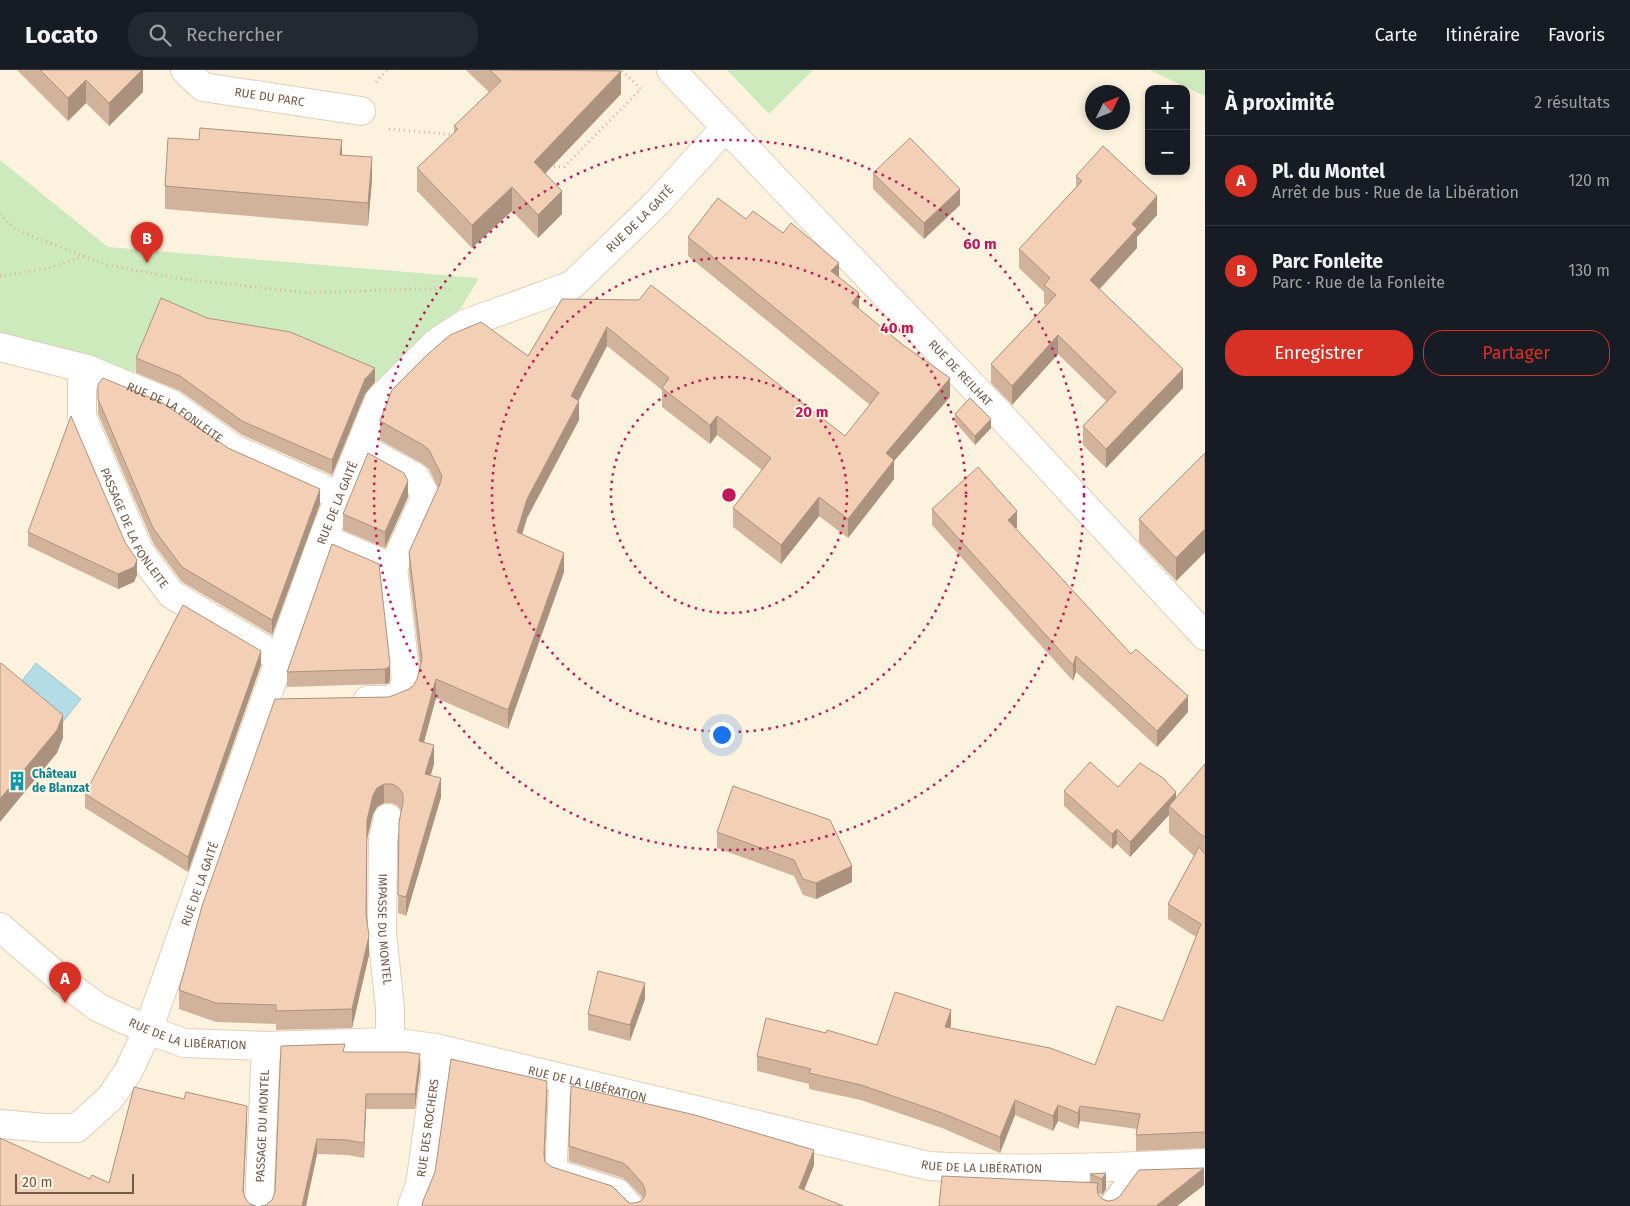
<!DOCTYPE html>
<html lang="fr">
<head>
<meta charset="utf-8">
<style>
	body { margin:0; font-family:"Fira Sans",sans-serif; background:#242831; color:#f1f3f6 }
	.controls { position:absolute; right:15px; top:15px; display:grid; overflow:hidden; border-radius:10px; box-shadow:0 2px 8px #0003 }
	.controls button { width:45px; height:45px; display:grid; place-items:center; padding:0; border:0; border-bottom:1px solid #363941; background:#171b24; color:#f1f3f6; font:25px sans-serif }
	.compass { position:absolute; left:1085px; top:15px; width:45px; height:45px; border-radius:50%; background:#171b24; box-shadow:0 2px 8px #0003; rotate:47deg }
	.scale { position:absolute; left:15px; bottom:12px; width:119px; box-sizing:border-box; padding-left:5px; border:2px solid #735846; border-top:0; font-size:14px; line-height:18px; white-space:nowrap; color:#735846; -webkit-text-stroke:4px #fff6e5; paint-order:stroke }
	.you { position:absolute; left:721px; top:664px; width:18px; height:18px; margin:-12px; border:4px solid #fff; border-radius:50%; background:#1a73e8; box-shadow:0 0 0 8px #1a73e833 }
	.badge { display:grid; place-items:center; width:32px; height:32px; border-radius:50%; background:#d93025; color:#fff; font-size:16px; font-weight:700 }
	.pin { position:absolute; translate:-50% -41px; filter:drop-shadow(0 1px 2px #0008) }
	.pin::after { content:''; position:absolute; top:26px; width:18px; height:15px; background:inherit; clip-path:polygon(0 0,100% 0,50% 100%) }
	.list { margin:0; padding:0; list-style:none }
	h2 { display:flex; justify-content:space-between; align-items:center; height:65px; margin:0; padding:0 20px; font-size:21px }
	h2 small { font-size:16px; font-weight:400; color:#9ea1a6 }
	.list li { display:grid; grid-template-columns:32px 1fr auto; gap:15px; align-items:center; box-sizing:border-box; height:90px; padding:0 20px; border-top:1px solid #363941 }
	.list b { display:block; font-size:19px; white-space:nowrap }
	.list p { margin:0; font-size:16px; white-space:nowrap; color:#9ea1a6 }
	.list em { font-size:16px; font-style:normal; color:#9ea1a6 }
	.actions { display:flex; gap:10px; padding:15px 20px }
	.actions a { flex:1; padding:11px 0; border:1px solid #d93025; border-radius:20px; text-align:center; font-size:18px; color:#d93025 }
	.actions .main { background:#d93025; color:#fff }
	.icon { flex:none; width:28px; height:28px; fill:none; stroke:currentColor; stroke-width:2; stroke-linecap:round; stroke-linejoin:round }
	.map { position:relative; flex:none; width:1205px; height:1136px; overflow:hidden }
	header { display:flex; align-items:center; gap:30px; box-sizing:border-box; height:70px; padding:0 25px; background:#171b24; border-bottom:1px solid #363941 }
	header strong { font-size:24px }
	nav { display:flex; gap:28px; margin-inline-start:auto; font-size:18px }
	.search { width:350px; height:45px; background:#242831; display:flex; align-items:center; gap:12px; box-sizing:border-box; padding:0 18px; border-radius:20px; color:#9ea1a6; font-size:19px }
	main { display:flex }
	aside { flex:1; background:#171b24 }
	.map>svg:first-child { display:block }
	.green { fill:#cdeabd }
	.water { fill:#b3dce6; stroke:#99cbd8 }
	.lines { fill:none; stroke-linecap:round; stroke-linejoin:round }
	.lane-casing { stroke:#e0ceba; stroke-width:24 }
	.street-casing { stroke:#e0ceba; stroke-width:30 }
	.secondary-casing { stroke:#e6cfb8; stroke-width:30 }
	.path { stroke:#d7b499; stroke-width:3; stroke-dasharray:1 4; stroke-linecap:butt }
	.lane { stroke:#fff; stroke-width:21 }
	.street { stroke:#fff; stroke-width:28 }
	.secondary { stroke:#fff; stroke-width:28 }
	.wall { fill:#d1b39c }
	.shaded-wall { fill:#aa927f }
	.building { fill:#f3d0b5; stroke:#aa927f }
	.ring { fill:none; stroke:#c2185b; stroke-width:2.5; stroke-dasharray:2.5 5 }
	.labels { text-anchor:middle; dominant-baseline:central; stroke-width:4; stroke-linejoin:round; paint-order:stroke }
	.street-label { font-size:12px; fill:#735846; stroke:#fff6e5 }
	.culture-label { font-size:12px; font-weight:bold; fill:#0d838f; stroke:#fff6e5; text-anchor:start }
	.centre { fill:#c2185b; stroke:#fff6e5; stroke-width:2.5 }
	.ring-label { font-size:15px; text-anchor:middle; font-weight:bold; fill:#c2185b; stroke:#fff6e5; stroke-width:4; stroke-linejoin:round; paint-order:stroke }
</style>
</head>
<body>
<header>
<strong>Locato</strong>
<div class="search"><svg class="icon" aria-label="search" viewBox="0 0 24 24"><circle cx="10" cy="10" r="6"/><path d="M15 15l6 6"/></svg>Rechercher</div>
<nav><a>Carte</a><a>Itinéraire</a><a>Favoris</a></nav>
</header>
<main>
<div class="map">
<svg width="1205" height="1136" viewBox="0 0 1205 1136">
	<rect width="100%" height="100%" fill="#fdf2de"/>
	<path class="green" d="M727 0H813L769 44Z
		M1150 0H1205V26Z
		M0 90 108 177 479 208 461 238 383 313 365 308 142 288 134 303 90 288 0 269Z"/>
	<path class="water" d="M36 593 81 629 62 653 17 617Z"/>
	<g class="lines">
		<defs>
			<path id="lane" d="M560 1007 556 1100 619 1120 633 1136
				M1109 1136 1139 1097"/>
			<g id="street">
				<path id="s1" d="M185 0 203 17 361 41"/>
				<path id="s2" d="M671 0 1005 350 1205 566"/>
				<path id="s3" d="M0 277 87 299 171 334 234 379 340 426"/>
				<path id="s4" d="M87 299 82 312V347L139 481 171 524 281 589"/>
				<path d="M360 377 415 407 426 426 393 498 406 610 402 624 388 630H368"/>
				<path d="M323 468 393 498"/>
				<path id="s5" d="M388 748 383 769 382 863 390 938V972"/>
				<path id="s6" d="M0 1054 45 1058H77L110 1028 128 1002 148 960 323 468 379 330 437 272 465 254 572 215 656 134 726 57"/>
				<path id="s7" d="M259 1136 266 976"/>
				<path id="s8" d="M412 1136 420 1115 435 1007 436 978"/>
			</g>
			<g id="secondary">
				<path id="s9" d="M0 857 64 912 99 938 148 960 184 973 266 976 390 972 436 978 929 1096C1021 1101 1113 1098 1205 1093"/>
			</g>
		</defs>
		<use href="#lane" class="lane-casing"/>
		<use href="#street" class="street-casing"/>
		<use href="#secondary" class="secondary-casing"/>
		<path class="path" d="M376 12 387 0
			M389 59 455 65
			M549 96 564 97 641 19 621 0
			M0 144 16 160 107 195 183 209 310 223 409 219H454
			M0 206 49 198 84 186"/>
		<use href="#lane" class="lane"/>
		<use href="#street" class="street"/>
		<use href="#secondary" class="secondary"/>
	</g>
	<path class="wall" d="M17 0H143V22L109 56 86 33 68 51Z
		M466 0H620L621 24 545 104 562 144 538 168 512 141 472 178 417 121V98L454 63V56L489 22Z
		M342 85 372 110 368 156 165 139V116Z
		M873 103 960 135 924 169 873 119Z
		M1076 106 1157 145 1137 167V178L1100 219 1183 318 1106 398 1083 375V356L1106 331 1058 284 1012 335 991 313V294L1046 235 1044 234V222L1019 198V179L1076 117Z
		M746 149 839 208 859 239 950 327 894 391V409L848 468 819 446 781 494 733 457V438L762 400 717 365 710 374 662 337V320L607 276 578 331 579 350 527 448 522 464 564 502 508 659 436 628 424 672 434 694 431 705 441 727 406 846 398 843 399 752 401 741 398 736 392 733H384L377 737 373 744 367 769V846L369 885 352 958 276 960V954L216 952 179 939V920L389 627 409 619 414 615 417 609 420 596 409 501V482L438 418 429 399 423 394 380 370V351L528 286 562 229 845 366 870 335 688 186V167Z
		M207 248 375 312 365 324 332 405 242 365 180 321 136 303V288Z
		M98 314 228 378 320 434 272 565 182 512 153 473 98 344Z
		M955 344 991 358 975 375 955 352Z
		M1205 383V482L1176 511 1139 472V449Z
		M408 427 385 478 343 460V444Z
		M932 439 1017 457 1016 459 1131 584 1188 642 1157 677 1076 602 1073 611 932 455Z
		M28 462 137 505 134 512 118 519 28 476Z
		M332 474 390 609 389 613 385 614 287 617V602Z
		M261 595 188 802 85 738V724Z
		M1205 694V1078L1136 1081V1065L1137 1059 1080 1051 1078 1059 1058 1051 1053 1061 1015 1045 1000 1083 942 1058 861 1030 809 1019V1014L757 1001V986L877 975 951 955 950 958 1095 995 1163 951 1196 867 1168 849V834L1194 786 1169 763V745L1130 787 1117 774 1112 779 1064 736V721L1118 717 1176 728Z
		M717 762 852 796V812L816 829 803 825 794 806 717 778Z
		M645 929 630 971 588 960V944Z
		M345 982 420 999 415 1039H366L364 1088 347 1085 317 1084 306 1136 266 1135 272 1130Z
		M547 1026 544 1087 545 1092 552 1097 629 1133H635L641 1131 643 1128 628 1112 623 1108 569 1091V1076L814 1095 804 1120 843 1136 423 1131Z
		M1106 1103V1119L1102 1125 1098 1123V1125L1102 1129 1108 1131 1204 1115 1177 1136H939L1090 1113V1104Z"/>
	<path class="shaded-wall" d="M142 0H143V22L109 56V33Z
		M621 1V24L534 115V92Z
		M86 10V33L68 51V28Z
		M342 70V93L340 85Z
		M372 87V110L368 156V133Z
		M512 117V141L472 178V155Z
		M960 119V135L924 169V153Z
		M562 121V144L538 168V145Z
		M1157 126V145L1137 167V178L1090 229V210L1132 154Z
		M839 193V212L831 201Z
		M859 223V242L852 233Z
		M607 257V276L571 345V326Z
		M1058 265V284L1012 335V316Z
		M375 298V312L365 324 332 405V390L365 309Z
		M1183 299V318L1106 398V379Z
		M950 308V327L894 391V409L848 468V449L886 383Z
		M579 331V350L527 448 517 481V462L527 429Z
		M717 346V365L710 374V355Z
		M991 349V358L975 375V366Z
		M408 411V427L385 478V462Z
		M320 419V434L272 565V550Z
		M819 427V446L781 494V475Z
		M1017 441V457L1008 466V450Z
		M1205 459V482L1176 511V488Z
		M564 483V502L508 659V640Z
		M137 490V505L134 512 118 519V504Z
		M261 581V595L188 802V787Z
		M1076 586V602L1073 611V595Z
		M390 594V609L389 613 385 614V599Z
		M436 609V628L419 690V671Z
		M1188 626V642L1157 677V661Z
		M63 645V668L57 683 0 752V729Z
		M434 675V694L425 723V704Z
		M441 708V727L406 846V827Z
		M384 714V733L377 737 373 744 367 769V750L373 725 377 718Z
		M1176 722V737L1169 736V745L1130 787V772Z
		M1117 759V774L1112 779V764Z
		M852 796V812L816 829V813Z
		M369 866V885L352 958V939Z
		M645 913V929L630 971V955Z
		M951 940V955L945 972V957Z
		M420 984V999L415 1039V1024Z
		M547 1011V1026L544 1099V1084Z
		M366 1024V1039L364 1088V1073Z
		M1015 1030V1045L1000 1083V1067Z
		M1058 1035V1051L1053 1061V1046Z
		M247 1036V1051L243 1136V1121Z
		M1080 1036V1051L1078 1059V1043Z
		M317 1069V1084L306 1136H302Z
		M814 1080V1095L799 1133V1118Z
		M1204 1098V1115L1177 1136H1156Z
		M1106 1103V1119L1102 1125V1109Z
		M1098 1113V1130L1097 1118Z"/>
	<path class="building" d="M40 0H142L109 33 86 10 68 28Z
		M490 0 621 1 534 92 562 121 538 145 512 117 472 155 417 98 458 59 454 56 501 11Z
		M200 58 342 70 340 85 372 87 368 133 165 116 168 68 199 70Z
		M910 68 960 119 924 153 873 103Z
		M1103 76 1157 126 1132 154 1137 159 1090 210 1183 299 1106 379 1083 356 1116 322 1058 265 1012 316 991 294 1056 225 1044 215 1050 208 1019 179 1082 111 1076 106Z
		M718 128 746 149 753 141 783 163 791 153 839 193 831 201 859 223 852 233 903 275 950 308 886 383 894 390 848 449 819 427 781 475 733 438 771 388 717 346 710 355 662 318 669 308 607 257 571 326 579 331 527 429 517 462 564 483 508 640 436 609 419 671 434 675 425 704 441 708 406 827 398 825 399 752 403 733V724L398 717 392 714H384L377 718 373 725 367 750 366 844 369 866 352 939 276 941V935L216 933 179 920 202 836 275 629 389 627 409 619 414 615 417 609 422 589 409 482 440 414 442 406 429 380 423 375 380 351 392 320 428 284 450 265 481 252 528 286 562 229 639 230 651 215 845 366 879 323 688 167Z
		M161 228 207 248 290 262 375 298 365 309 332 390 242 351 180 306 136 288Z
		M103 308 163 333 228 378 320 419 272 550 182 497 153 458 98 329V314Z
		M970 328 991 349 975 366 955 344Z
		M71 346 125 472 137 490 134 497 118 504 28 462Z
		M368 383 404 403 408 411 385 462 343 444Z
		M1205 383V459L1176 488 1139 449Z
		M978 397 1017 441 1008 450 1131 584 1136 579 1188 626 1157 661 1076 586 1073 595 932 439Z
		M332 474 379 494 390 594 389 597 385 599 287 602Z
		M183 535 261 581 188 787 85 724Z
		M1 593 63 645 57 660 0 729V594Z
		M1090 692 1118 717 1140 693 1163 708 1176 722 1130 772 1117 759 1112 764 1064 721Z
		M1205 694V767L1200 764 1169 736Z
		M733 716 830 750 852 796 816 813 803 809 794 790 717 762Z
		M1199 777 1205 784V1062L1136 1065 1140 1044 1080 1036 1078 1043 1058 1035 1053 1046 1015 1030 1000 1067 942 1043 861 1015 809 1003 811 999 757 986 766 948 826 963 827 960 877 975 895 922 951 940 945 957 1050 978 1095 995 1117 936 1163 951 1201 854 1168 834Z
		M598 901 645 913 630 955 588 944Z
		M345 974 343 982H406L420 984 415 1024H366L364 1073 347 1070 317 1069 302 1136H261L266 1135 272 1130 275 1122 281 976Z
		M451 989 547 1011 544 1084 545 1092 552 1097 612 1116 629 1133H635L641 1131 645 1126V1119L642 1113 628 1097 623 1093 569 1076 571 1016 695 1045 814 1080 799 1118 843 1136H422L423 1131 435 1102Z
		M134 1017 184 1029 186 1022 247 1036 243 1121 245 1128 250 1134 256 1136H0V1068L90 1109 92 1105 109 1113Z
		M1204 1098 1156 1136H939L942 1106 1098 1113 1097 1118 1098 1124 1102 1129 1108 1131 1114 1130 1119 1127 1139 1100Z
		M1106 1103 1102 1109 1090 1104Z"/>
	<g class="ring">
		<circle cx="729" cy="425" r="118"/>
		<circle cx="729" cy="425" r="237"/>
		<circle cx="729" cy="425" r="355"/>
	</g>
	<defs>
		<symbol id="building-bare" viewBox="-9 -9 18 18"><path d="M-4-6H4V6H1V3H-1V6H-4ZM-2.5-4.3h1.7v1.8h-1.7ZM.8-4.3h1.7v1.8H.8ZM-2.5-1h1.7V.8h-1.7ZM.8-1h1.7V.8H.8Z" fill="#0f9aa8" stroke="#fff6e5" stroke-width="2.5" paint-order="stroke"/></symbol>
	</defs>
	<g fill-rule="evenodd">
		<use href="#building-bare" x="3" y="697" width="28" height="28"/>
	</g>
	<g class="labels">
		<g class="street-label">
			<text stroke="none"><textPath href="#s1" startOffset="92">RUE DU PARC</textPath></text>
			<text stroke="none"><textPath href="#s6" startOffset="1195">RUE DE LA GAITÉ</textPath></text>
			<text stroke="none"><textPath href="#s2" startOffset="419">RUE DE REILHAT</textPath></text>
			<text stroke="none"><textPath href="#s3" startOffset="188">RUE DE LA FONLEITE</textPath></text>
			<text stroke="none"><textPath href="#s6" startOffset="760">RUE DE LA GAITÉ</textPath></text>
			<text stroke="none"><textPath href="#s4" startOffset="172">PASSAGE DE LA FONLEITE</textPath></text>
			<text stroke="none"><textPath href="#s6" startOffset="355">RUE DE LA GAITÉ</textPath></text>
			<text stroke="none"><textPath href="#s5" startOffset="112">IMPASSE DU MONTEL</textPath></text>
			<text stroke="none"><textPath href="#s9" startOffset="222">RUE DE LA LIBÉRATION</textPath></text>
			<text stroke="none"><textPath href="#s9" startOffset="628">RUE DE LA LIBÉRATION</textPath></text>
			<text stroke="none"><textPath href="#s7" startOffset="80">PASSAGE DU MONTEL</textPath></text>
			<text stroke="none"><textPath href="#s8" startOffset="80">RUE DES ROCHERS</textPath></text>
			<text stroke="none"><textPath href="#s9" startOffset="1032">RUE DE LA LIBÉRATION</textPath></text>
		</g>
		<g class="culture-label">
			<text x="32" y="704">Château<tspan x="32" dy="14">de Blanzat</tspan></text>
		</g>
	</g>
	<circle cx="729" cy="425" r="8" class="centre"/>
	<g class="ring-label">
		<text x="980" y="179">60 m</text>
		<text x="897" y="263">40 m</text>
		<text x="812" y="347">20 m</text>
	</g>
</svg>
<div class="controls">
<button>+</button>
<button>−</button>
</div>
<svg class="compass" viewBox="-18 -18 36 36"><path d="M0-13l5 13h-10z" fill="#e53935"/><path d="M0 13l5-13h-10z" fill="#9ea1a6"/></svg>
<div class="scale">20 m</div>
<div class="you"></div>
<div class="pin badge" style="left:65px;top:933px">A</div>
<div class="pin badge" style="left:147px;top:193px">B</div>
</div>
<aside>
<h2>À proximité<small>2 résultats</small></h2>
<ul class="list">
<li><span class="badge">A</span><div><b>Pl. du Montel</b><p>Arrêt de bus · Rue de la Libération</p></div><em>120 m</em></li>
<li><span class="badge">B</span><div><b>Parc Fonleite</b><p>Parc · Rue de la Fonleite</p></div><em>130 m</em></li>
</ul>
<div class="actions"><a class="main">Enregistrer</a><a>Partager</a></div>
</aside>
</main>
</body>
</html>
